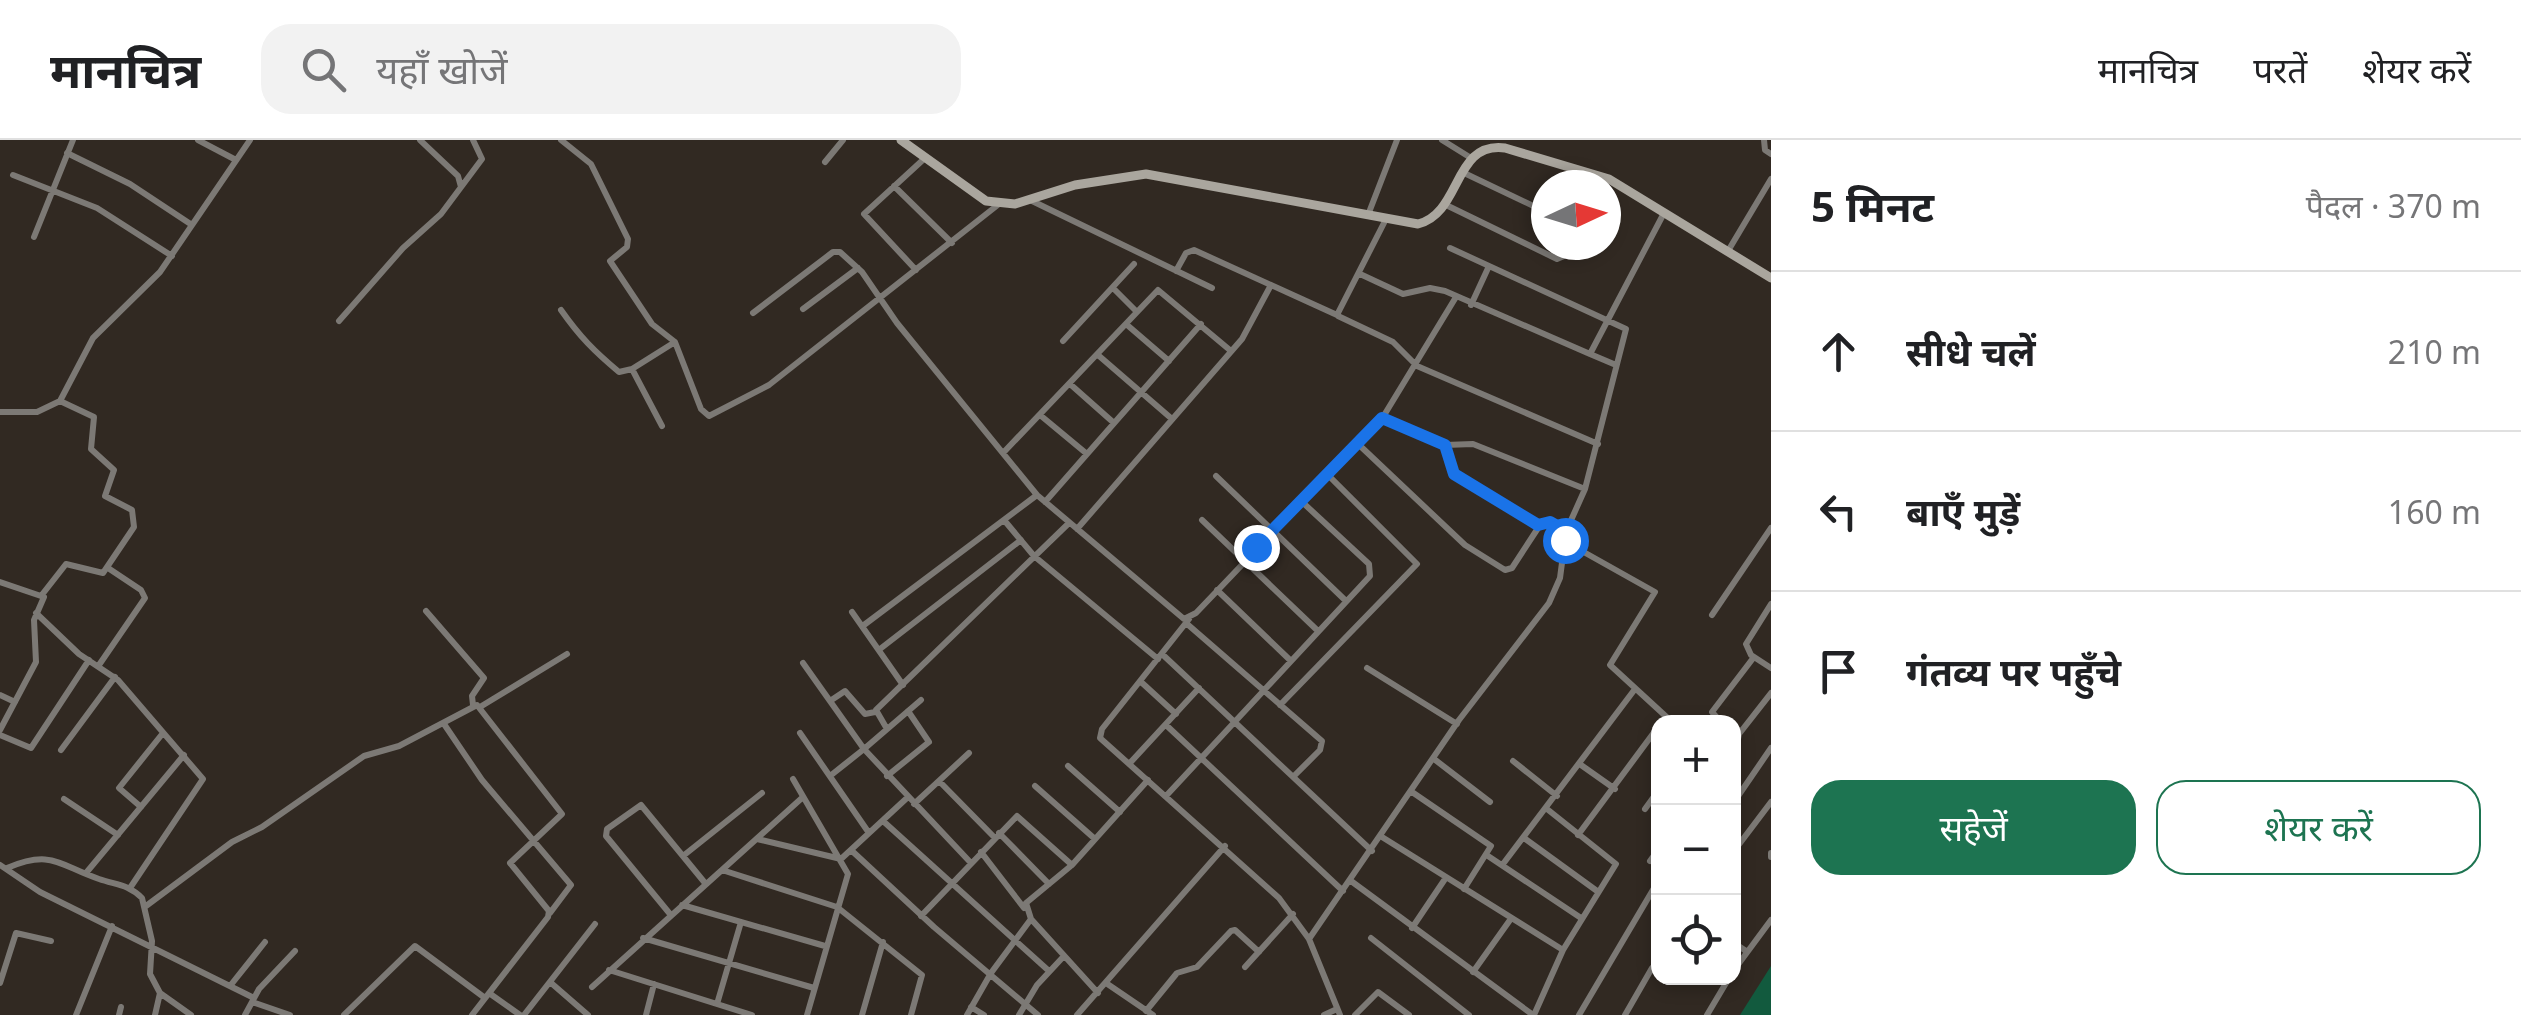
<!DOCTYPE html>
<html lang="hi">
<head>
<meta charset="utf-8">
<style>
	body { margin:0; font-family:"Noto Sans","Noto Sans Devanagari",sans-serif; background:#f2f2f2; color:#202124 }
	.controls { position:absolute; right:30px; bottom:30px; display:grid; overflow:hidden; border-radius:20px; box-shadow:0 5px 15px #0003 }
	.controls button { width:90px; height:90px; display:grid; place-items:center; padding:0; border:0; border-bottom:2px solid #e0e0e0; background:#fff; color:#202124; font:50px sans-serif }
	.compass { position:absolute; left:1531px; top:30px; width:90px; height:90px; border-radius:50%; background:#fff; box-shadow:0 5px 15px #0003; rotate:86deg }
	.stop { position:absolute; width:30px; height:30px; margin:-22px; border:8px solid #1a73e8; border-radius:50%; background:#fff }
	.stop.end { background:#1a73e8; border-color:#fff; box-shadow:0 2px 10px #0008 }
	.list { margin:0; padding:0; list-style:none }
	h2 { display:flex; justify-content:space-between; align-items:center; height:130px; margin:0; padding:0 40px; font-size:42px }
	h2 small { font-size:32px; font-weight:400; color:#757577 }
	.list li { display:grid; grid-template-columns:65px 1fr auto; gap:30px; align-items:center; box-sizing:border-box; height:160px; padding:0 40px; border-top:2px solid #e0e0e0 }
	.list b { display:block; font-size:38px; white-space:nowrap }
	.list em { font-size:32px; font-style:normal; color:#757577 }
	.actions { display:flex; gap:20px; padding:30px 40px }
	.actions a { flex:1; padding:22px 0; border:2px solid #1d7451; border-radius:30px; text-align:center; font-size:35px; color:#1d7451 }
	.actions .main { background:#1d7451; color:#fff }
	.icon { flex:none; width:55px; height:55px; fill:none; stroke:currentColor; stroke-width:2; stroke-linecap:round; stroke-linejoin:round }
	.map { position:relative; flex:none; width:1771px; height:875px; overflow:hidden }
	header { display:flex; align-items:center; gap:60px; box-sizing:border-box; height:140px; padding:0 50px; background:#fff; border-bottom:2px solid #e0e0e0 }
	header strong { font-size:48px }
	nav { display:flex; gap:55px; margin-inline-start:auto; font-size:35px }
	.search { width:700px; height:90px; background:#f2f2f2; display:flex; align-items:center; gap:25px; box-sizing:border-box; padding:0 35px; border-radius:30px; color:#757577; font-size:38px }
	main { display:flex }
	aside { flex:1; background:#fff }
	.map>svg:first-child { display:block }
	.green { fill:#125a3e }
	.lines { fill:none; stroke-linecap:round; stroke-linejoin:round }
	.street { stroke:#7c7975; stroke-width:6 }
	.secondary { stroke:#aaa69e; stroke-width:9 }
	.route { stroke:#1a73e8; stroke-width:12 }
</style>
</head>
<body>
<header>
<strong>मानचित्र</strong>
<div class="search"><svg class="icon" aria-label="search" viewBox="0 0 24 24"><circle cx="10" cy="10" r="6"/><path d="M15 15l6 6"/></svg>यहाँ खोजें</div>
<nav><a>मानचित्र</a><a>परतें</a><a>शेयर करें</a></nav>
</header>
<main>
<div class="map">
<svg width="1771" height="875" viewBox="0 0 1771 875">
	<rect width="100%" height="100%" fill="#312922"/>
	<path class="green" d="M1771 826V875H1740Z"/>
	<g class="lines">
		<path class="street" d="M198 0 236 20
			M420 0 458 36 461 47
			M561 0 591 24 628 99 627 107 610 121 652 184 675 202 701 269 709 276 769 245 999 64
			M1442 0 1471 18
			M1764 0 1765 10 1771 14
			M67 13 130 44 192 85
			M825 22 843 0
			M1462 32 1546 72
			M13 35 97 68 172 116
			M894 46 952 103
			M1030 60 1212 148
			M1444 64 1557 119 1564 116 1569 105
			M1368 75 1397 0
			M34 97 73 0
			M1450 108 1626 189 1585 349 1564 396 1573 406 1655 452 1610 525 1672 582
			M1728 111 1771 39
			M916 130 864 74 925 18
			M1176 131 1186 113 1194 110 1337 175 1386 79
			M1360 134 1403 154 1430 148 1445 151 1590 214 1664 73
			M1113 148 1137 172
			M1471 165 1489 126
			M803 169 858 128
			M561 170C580 197 594 211 619 232L632 229
			M753 173 833 112H840L862 132 897 183 1037 355 1184 479 1196 473 1382 278 1445 305 1473 304 1585 349
			M1338 176 1393 202 1417 226 1598 304
			M339 181 403 108 441 74 482 19 473 0
			M1126 184 1169 221
			M1063 201 1134 124
			M1590 214 1616 225
			M1098 215 1172 279
			M1070 244 1114 283
			M0 272H37L60 261 93 198 160 132 250 0
			M1040 275 1087 314
			M1383 277 1456 157
			M662 286 632 229 675 202
			M1356 302 1465 405 1505 430 1512 428 1542 382 1564 390
			M1445 305 1453 334 1538 385
			M1003 313 1158 150 1231 211
			M1216 336 1346 461
			M1045 362 1201 184
			M1004 380 1034 416 1158 519
			M1202 380 1318 491
			M1077 389 1242 199 1271 145
			M0 442 41 456 66 424 103 433 134 387 132 370 105 356 114 330 91 309 94 277 60 261
			M1217 450 1291 521
			M1771 464 1746 504 1751 515 1771 528
			M426 471 484 538 472 556 473 565
			M852 472 903 545
			M36 473 79 514 118 540 203 639 130 748
			M1712 475 1771 388
			M1189 479 1102 589 1100 598 1279 758 1309 799 1340 875
			M1186 483 1322 601 1320 610 1293 637
			M864 485 1037 355
			M880 509 1021 400
			M1162 514 1372 711
			M803 523 864 609 830 636
			M99 525 145 458 141 450 108 428
			M1367 528 1457 584
			M1140 541 1176 574
			M0 555 15 562
			M921 560 864 609 971 723
			M830 561 845 551 865 574 875 572
			M1280 565 1417 424 1326 333
			M480 567 567 514
			M1721 582 1712 572 1754 517
			M444 584 482 640 571 745 550 773
			M1166 585 1343 751
			M887 589 876 570 1069 383
			M0 590 36 522 34 480 44 457
			M800 593 869 693
			M0 595 31 608 89 520
			M61 610 115 537
			M1434 619 1490 662
			M1734 619 1739 594 1771 553
			M1513 621 1557 656
			M1129 624 1199 548
			M1581 625 1615 649
			M1068 626 1120 672
			M887 636 929 602 908 571
			M793 639 848 734 807 875
			M939 641 995 698
			M1035 646 1095 699
			M1412 652 1491 706 1464 749
			M1166 656 1370 436 1369 424 1300 360
			M64 659 118 695
			M1734 662 1771 608
			M914 664 969 613
			M141 667 119 648 163 593
			M1645 669 1658 651
			M883 681 1049 831
			M999 693 1049 744
			M1578 695 1658 587
			M1382 697 1563 810
			M1524 698 1597 751
			M757 699 841 719 908 657
			M851 710 934 787 1038 875
			M1734 711 1771 662
			M981 712 1024 768
			M1771 713V717
			M683 716 762 653
			M1488 716 1581 778
			M1650 721 1658 710
			M1503 724 1635 549
			M0 725 40 752 254 858
			M7 728C52 709 58 725 99 739 116 745 128 744 142 758L152 801 150 834 160 853 155 875
			M722 730 837 767 922 835 911 875
			M86 733 184 615
			M1351 741 1533 875
			M682 765 825 806
			M146 766 232 702 262 687 364 616 399 606 477 565 562 674 510 723 549 771 548 777 472 875
			M670 774 606 696 607 689 641 665 705 743
			M921 776 1017 676 1072 725
			M1031 779 1098 853
			M1412 788 1445 739
			M643 798 814 848
			M1371 798 1469 875
			M1309 799 1459 580 1549 463 1560 438 1565 400
			M1734 803 1746 811
			M1245 827 1293 774
			M609 830 752 875
			M1734 830 1771 780
			M1473 832 1510 780
			M550 842 588 875
			M0 843 16 793 51 801
			M1106 843 1153 875
			M230 846 265 802
			M592 847 803 657
			M160 853 191 875
			M489 853 520 875
			M252 862 290 875
			M717 864 741 782
			M971 867 984 875
			M1146 871 1177 833 1197 827 1231 791 1235 790 1259 812
			M76 875 112 786
			M119 875 121 867
			M245 875 259 849 295 811
			M344 875 415 806 485 858
			M524 875 595 784
			M646 875 654 844
			M862 875 883 802
			M967 875 991 833 1031 779 1026 763 1072 725 1148 640
			M1019 875 1037 845 1064 816
			M1077 875 1225 706
			M1324 875 1337 869
			M1355 875 1378 852 1409 875
			M1534 875 1563 810 1616 724 1547 669
			M1579 875 1657 743
			M1625 875 1652 828
			M1707 875 1729 838"/>
		<path class="secondary" d="M901 0 986 61 1015 64 1075 45 1146 34 1418 84C1462 73 1453 1 1505 8L1609 39 1771 138"/>
	</g>
	<g class="lines">
		<path class="route" d="M1256 407 1382 278 1445 305 1454 334 1538 385 1550 382 1564 390 1565 400"/>
	</g>
</svg>
<div class="controls">
<button>+</button>
<button>−</button>
<button><svg class="icon" aria-label="locate" viewBox="0 0 24 24"><circle cx="12" cy="12" r="6"/><path d="M12 2v4M12 18v4M2 12h4M18 12h4"/></svg></button>
</div>
<svg class="compass" viewBox="-18 -18 36 36"><path d="M0-13l5 13h-10z" fill="#e53935"/><path d="M0 13l5-13h-10z" fill="#757577"/></svg>
<div class="stop" style="left:1565px;top:400px"></div>
<div class="stop end" style="left:1256px;top:407px"></div>
</div>
<aside>
<h2>5 मिनट<small>पैदल · 370 m</small></h2>
<ul class="list">
<li><svg class="icon" aria-label="ahead" viewBox="0 0 24 24"><path d="M12 20V5M6 11l6-6 6 6"/></svg><div><b>सीधे चलें</b></div><em>210 m</em></li>
<li><svg class="icon" aria-label="left" viewBox="0 0 24 24"><path d="M17 20v-9H6M10 6l-5 5 5 5"/></svg><div><b>बाएँ मुड़ें</b></div><em>160 m</em></li>
<li><svg class="icon" aria-label="arrive" viewBox="0 0 24 24"><path d="M6 21V4h12l-3 4 3 4H6"/></svg><div><b>गंतव्य पर पहुँचे</b></div></li>
</ul>
<div class="actions"><a class="main">सहेजें</a><a>शेयर करें</a></div>
</aside>
</main>
</body>
</html>
